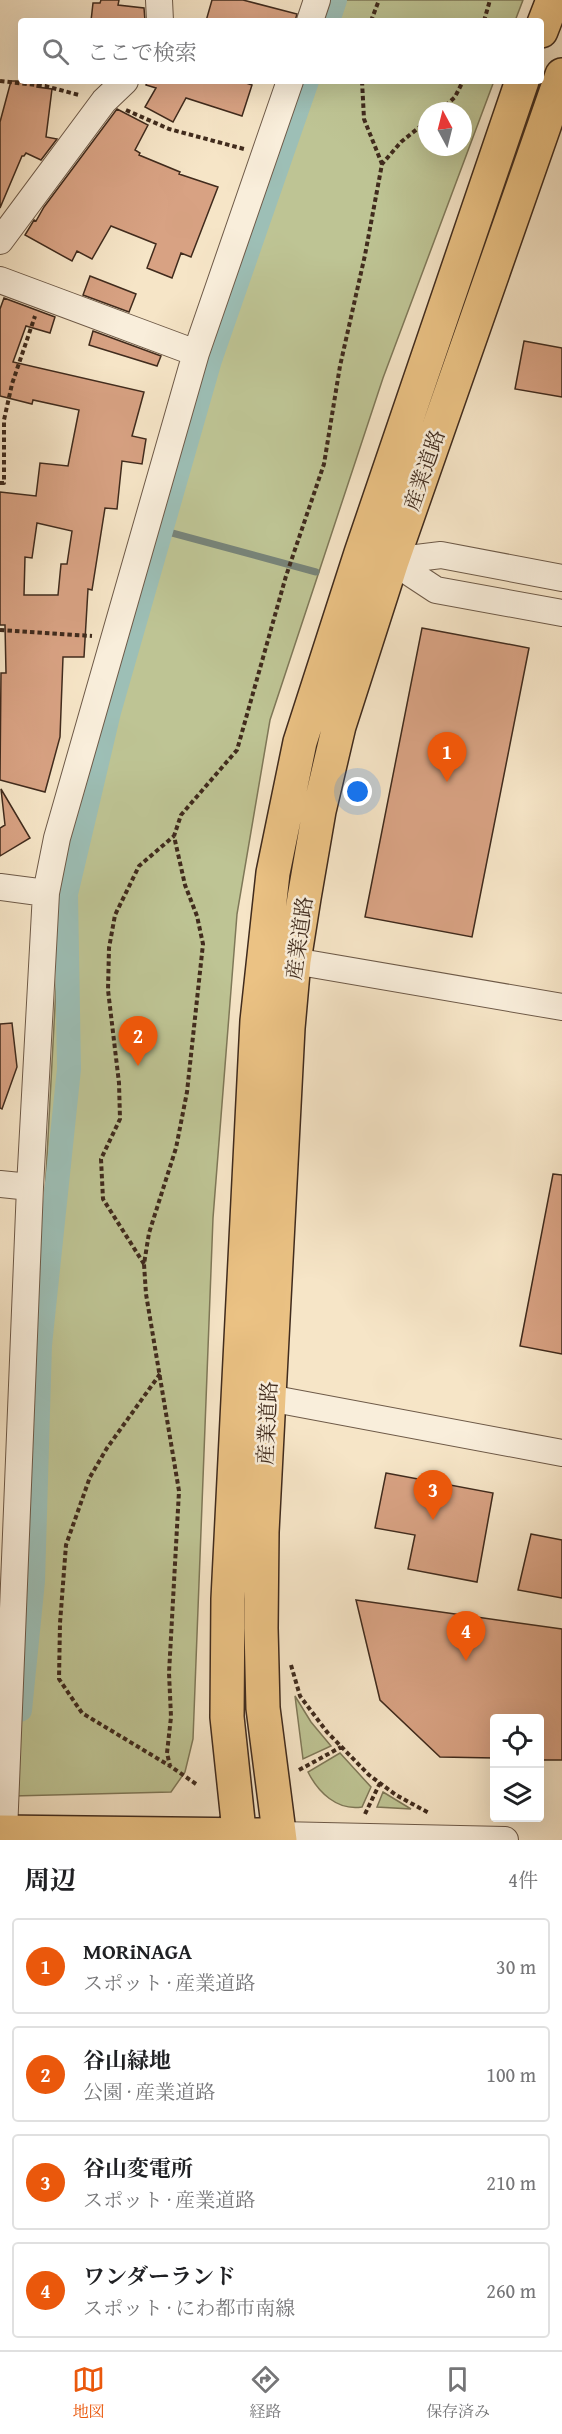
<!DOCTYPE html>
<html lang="ja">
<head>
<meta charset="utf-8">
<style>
	body { margin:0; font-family:"Gentium Book Plus","Noto Serif JP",serif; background:#f2f2f2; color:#202124 }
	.controls { position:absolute; right:18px; bottom:18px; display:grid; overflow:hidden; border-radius:6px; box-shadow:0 6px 24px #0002 }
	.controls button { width:54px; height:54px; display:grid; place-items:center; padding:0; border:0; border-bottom:2px solid #e0e0e0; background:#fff; color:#202124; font:30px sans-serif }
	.compass { position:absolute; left:418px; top:102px; width:54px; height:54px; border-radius:50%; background:#fff; box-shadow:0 6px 24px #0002; rotate:353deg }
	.you { position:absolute; left:358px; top:792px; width:21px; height:21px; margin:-15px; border:4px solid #fff; border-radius:50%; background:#1a73e8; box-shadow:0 0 0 9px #1a73e833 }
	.badge { display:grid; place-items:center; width:39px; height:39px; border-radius:50%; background:#ea580c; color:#fff; font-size:20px; font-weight:700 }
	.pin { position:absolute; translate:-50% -50px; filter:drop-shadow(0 2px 3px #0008) }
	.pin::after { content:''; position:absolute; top:32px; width:21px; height:18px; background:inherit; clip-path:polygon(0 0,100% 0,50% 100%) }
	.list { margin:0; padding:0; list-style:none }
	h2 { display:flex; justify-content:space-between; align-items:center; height:78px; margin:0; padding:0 24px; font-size:26px }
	h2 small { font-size:20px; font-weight:400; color:#757577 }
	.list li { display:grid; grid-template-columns:39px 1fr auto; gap:18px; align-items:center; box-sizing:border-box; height:96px; margin:0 12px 12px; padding:0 12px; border:2px solid #e0e0e0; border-radius:6px }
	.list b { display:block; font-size:22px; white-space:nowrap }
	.list p { margin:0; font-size:20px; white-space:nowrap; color:#757577 }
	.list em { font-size:20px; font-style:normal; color:#757577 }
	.icon { flex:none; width:33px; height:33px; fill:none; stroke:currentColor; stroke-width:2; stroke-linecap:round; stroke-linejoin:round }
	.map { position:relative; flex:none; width:562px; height:1840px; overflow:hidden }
	.search { position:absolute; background:#fff; box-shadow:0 6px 24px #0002; left:18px; right:18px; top:18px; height:66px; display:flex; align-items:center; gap:15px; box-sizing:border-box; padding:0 21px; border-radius:6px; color:#757577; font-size:22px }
	.sheet { height:510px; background:#fff }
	nav { display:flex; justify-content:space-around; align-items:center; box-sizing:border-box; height:84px; border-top:2px solid #e0e0e0; background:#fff; font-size:16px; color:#757577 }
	nav a { display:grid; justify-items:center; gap:3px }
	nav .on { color:#ea580c }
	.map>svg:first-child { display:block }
	.green { fill:#bec494; stroke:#7f7858; stroke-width:1.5; fill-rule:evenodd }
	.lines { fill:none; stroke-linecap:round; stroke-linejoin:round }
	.stream { stroke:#788479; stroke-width:7 }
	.canal { stroke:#9dbfb6; stroke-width:24 }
	.building { fill:#d8a283; stroke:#402b1d; stroke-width:1.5; fill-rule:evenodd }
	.minor-casing { stroke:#6e5a48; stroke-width:28 }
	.major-casing { stroke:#402b1d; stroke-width:36 }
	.path { stroke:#402b1d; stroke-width:4; stroke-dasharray:4.5 3; stroke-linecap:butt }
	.minor { stroke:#f9eedb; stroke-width:26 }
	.major { stroke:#ebc284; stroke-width:33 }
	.labels { text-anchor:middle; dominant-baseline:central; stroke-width:5; stroke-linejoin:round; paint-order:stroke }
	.street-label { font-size:21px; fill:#402b1d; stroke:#f9eedb }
</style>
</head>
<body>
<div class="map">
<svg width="562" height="1840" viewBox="0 0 562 1840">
	<rect width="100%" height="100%" fill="#f6e5c7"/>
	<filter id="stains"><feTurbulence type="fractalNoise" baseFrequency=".00333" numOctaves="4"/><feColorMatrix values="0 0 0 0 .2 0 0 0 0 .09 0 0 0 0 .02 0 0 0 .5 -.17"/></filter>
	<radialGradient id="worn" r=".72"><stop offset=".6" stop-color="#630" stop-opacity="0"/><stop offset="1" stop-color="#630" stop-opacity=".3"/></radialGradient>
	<path class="green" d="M331 0H523L515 21H324Z
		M303 81H494L383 378 270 720 237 914 213 1218 193 1739 185 1772 171 1792 13 1796 61 893 104 710 205 359ZM427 111H463V147H427Z
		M295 1696 311 1722 331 1746 303 1759Z
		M340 1753 371 1787 362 1807C337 1811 318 1792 308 1772Z
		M383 1792 411 1809 377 1807Z"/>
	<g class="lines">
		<path class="stream" d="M161 530 316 572"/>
		<path class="canal" d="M328 21 335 0
			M20 1710 33 1581 40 1345 69 1069 66 894 109 712 210 360 307 81"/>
	</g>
	<path class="building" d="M101 0H119L118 5 144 8 145 21H91L93 3H100Z
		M212 0H243L297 14 295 21H206Z
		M11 81H38L37 87 52 89 46 137 57 139 41 160 26 153 24 156H22L0 208V122Z
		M147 81H240L252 85 242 116 186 98 173 122 145 107 156 88 146 85Z
		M117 109 148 125 135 150 140 153 139 155 180 172 179 174 218 187 191 257 181 253 172 278 147 268 156 244 111 226 92 259 77 251 72 261 25 235 34 220 36 221 44 207Z
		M90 276 136 294 129 312 83 295Z
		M4 298 55 317 50 333 26 326 13 362 144 392 132 436 146 439 142 464 122 461 117 509 105 508 92 590 88 589 84 657H63L60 737 45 792 0 780 1 673H6L5 625H0V492L36 496 40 463 68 466 79 410 33 400 32 404 0 396V309ZM37 523 72 531 67 564H61L58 595H24L25 557 32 558Z
		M93 331 161 356 157 366 89 345Z
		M524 341 562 348V397L515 389Z
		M422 628 529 648 472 937 365 917Z
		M1 789 30 838 0 856V828L5 825Z
		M12 1023 17 1067 2 1109 0 1108V1024Z
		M553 1174 562 1175V1354L520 1346Z
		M386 1473 493 1493 477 1582 408 1569 415 1535 375 1528Z
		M531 1534 562 1540V1598L518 1590Z
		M356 1600 562 1629V1760H540V1719H495V1758L440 1757 380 1700Z"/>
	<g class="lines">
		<defs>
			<path id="minor" d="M159 0 160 21
				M310 21 317 0
				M0 241 104 101 125 81
				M0 280 196 353
				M376 557 392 561 436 590 562 613
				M392 561 441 555 562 578
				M0 887 46 893
				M294 961 562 1007
				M0 1184 30 1187
				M269 1398 562 1453
				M4 1832 30 1187 46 893 57 838 196 353 290 81
				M279 1835 505 1840"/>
			<path id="major" d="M541 31 553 0
				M0 1832 262 1835
				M240 1840 227 1717 228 1599 257 1021 273 873 300 742 361 553 522 81
				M280 1840 263 1708 261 1628 262 1532 288 1028 294 961 304 898 319 811 339 726 392 561 562 75"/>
		</defs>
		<use href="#minor" class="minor-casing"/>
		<use href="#major" class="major-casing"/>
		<path class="path" d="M371 21 379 0
			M484 21 490 0
			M0 81 45 86 79 95
			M362 81 364 119 382 164
			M126 110 169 129 244 149
			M440 111 455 97 463 81
			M0 483H4V420L12 384 35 316
			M0 630 92 636
			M144 1264 103 1199 101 1159 120 1119 119 1083 108 990 109 948 115 915 139 866 174 836
			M160 1374 107 1448 90 1477 66 1545 60 1623 59 1679 82 1713 170 1766
			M291 1665 300 1696 327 1732 369 1775 396 1795 429 1813
			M299 1770 341 1747
			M196 1784 170 1766 167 1753 171 1717 169 1673 179 1491 146 1294 144 1264 149 1233 176 1148 187 1092 203 944 197 916 185 885 174 836 181 815 237 750 286 576 324 464 340 366 365 255 382 164 401 142 427 121
			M365 1814 380 1783"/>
		<use href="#minor" class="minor"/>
		<use href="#major" class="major"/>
	</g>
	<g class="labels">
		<g class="street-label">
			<text transform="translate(424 470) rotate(-71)">産業道路</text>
			<text transform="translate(299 938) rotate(-82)">産業道路</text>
			<text transform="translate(267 1423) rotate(-87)">産業道路</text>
		</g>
	</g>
	<rect width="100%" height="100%" filter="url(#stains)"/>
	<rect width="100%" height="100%" fill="url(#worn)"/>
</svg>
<div class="controls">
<button><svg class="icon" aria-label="locate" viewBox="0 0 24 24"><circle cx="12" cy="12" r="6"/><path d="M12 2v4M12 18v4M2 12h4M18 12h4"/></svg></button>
<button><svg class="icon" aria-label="layers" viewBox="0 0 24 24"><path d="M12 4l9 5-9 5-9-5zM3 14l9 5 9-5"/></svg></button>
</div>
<svg class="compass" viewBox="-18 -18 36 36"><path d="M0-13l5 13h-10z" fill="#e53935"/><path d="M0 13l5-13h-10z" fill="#757577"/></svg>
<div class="you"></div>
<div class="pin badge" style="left:447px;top:782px">1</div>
<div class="pin badge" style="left:138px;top:1066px">2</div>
<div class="pin badge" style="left:433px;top:1520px">3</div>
<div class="pin badge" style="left:466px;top:1661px">4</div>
<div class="search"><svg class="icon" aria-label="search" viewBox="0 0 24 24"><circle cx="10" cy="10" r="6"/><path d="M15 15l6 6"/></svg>ここで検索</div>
</div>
<section class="sheet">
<h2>周辺<small>4件</small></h2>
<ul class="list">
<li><span class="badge">1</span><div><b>MORiNAGA</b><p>スポット · 産業道路</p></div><em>30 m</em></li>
<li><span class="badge">2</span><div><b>谷山緑地</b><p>公園 · 産業道路</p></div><em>100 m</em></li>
<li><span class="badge">3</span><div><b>谷山変電所</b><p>スポット · 産業道路</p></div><em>210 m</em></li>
<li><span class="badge">4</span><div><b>ワンダーランド</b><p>スポット · にわ都市南線</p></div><em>260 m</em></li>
</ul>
</section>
<nav>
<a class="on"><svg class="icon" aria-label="map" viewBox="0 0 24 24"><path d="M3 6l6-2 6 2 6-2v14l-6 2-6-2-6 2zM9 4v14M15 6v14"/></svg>地図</a>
<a><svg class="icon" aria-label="directions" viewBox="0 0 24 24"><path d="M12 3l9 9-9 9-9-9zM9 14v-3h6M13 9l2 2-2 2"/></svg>経路</a>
<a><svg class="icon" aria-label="saved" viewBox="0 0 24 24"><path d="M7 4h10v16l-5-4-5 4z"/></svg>保存済み</a>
</nav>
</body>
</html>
